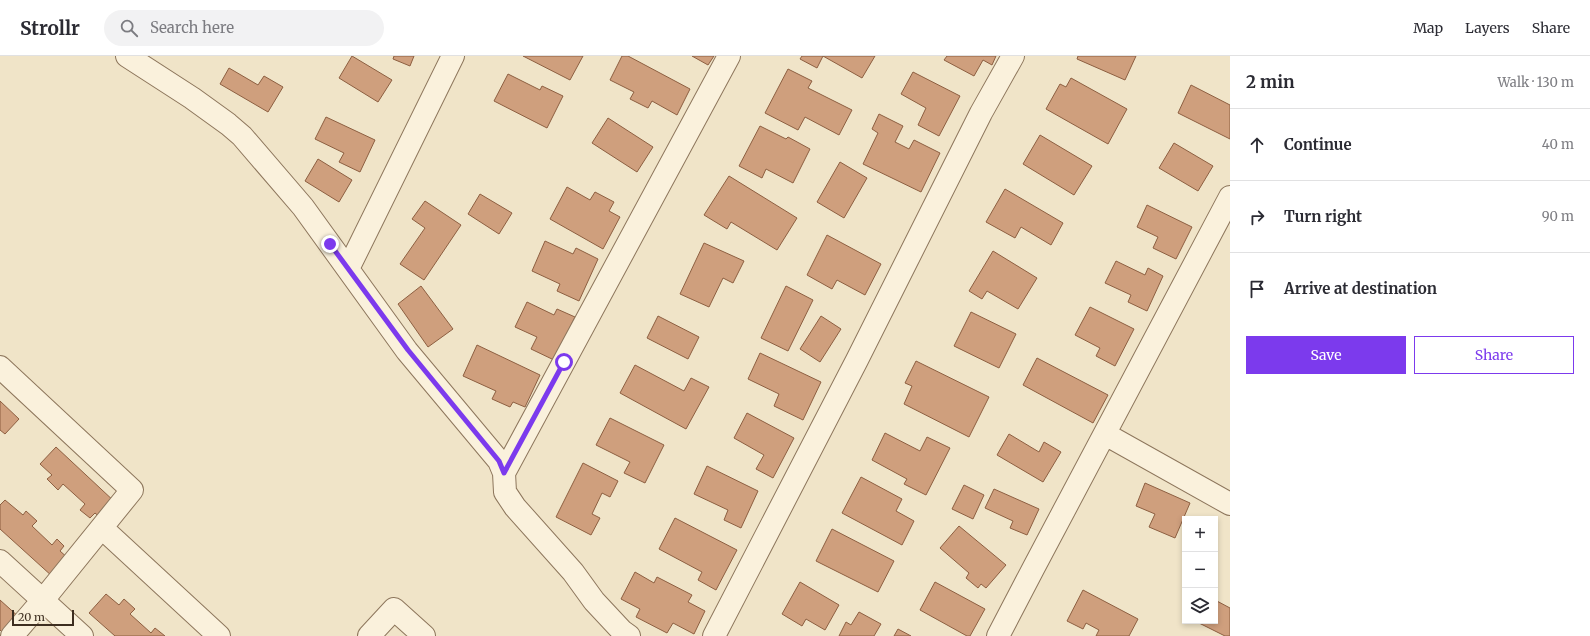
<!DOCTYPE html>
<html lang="en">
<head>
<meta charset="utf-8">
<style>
	body { margin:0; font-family:Merriweather,serif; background:#f2f2f3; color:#2b2b33 }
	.controls { position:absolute; right:12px; bottom:12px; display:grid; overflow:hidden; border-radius:0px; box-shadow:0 2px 6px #0003 }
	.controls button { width:36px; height:36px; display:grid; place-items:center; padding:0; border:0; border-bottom:1px solid #e1e1e2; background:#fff; color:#2b2b33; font:20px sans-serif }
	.scale { position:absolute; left:12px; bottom:10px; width:62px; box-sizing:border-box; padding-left:4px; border:2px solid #3d2e20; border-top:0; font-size:11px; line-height:14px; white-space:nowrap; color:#3d2e20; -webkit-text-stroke:3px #f7eed8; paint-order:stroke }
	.stop { position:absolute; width:12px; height:12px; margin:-9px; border:3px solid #7c3aed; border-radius:50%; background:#fff }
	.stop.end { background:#7c3aed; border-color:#fff; box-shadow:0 1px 4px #0008 }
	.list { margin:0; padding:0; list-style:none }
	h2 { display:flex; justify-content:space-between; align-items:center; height:52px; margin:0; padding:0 16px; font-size:17px }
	h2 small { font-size:13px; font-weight:400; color:#7c7c81 }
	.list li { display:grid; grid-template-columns:26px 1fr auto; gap:12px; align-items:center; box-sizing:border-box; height:72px; padding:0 16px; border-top:1px solid #e1e1e2 }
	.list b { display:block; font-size:15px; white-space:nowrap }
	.list em { font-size:13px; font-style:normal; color:#7c7c81 }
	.actions { display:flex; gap:8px; padding:12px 16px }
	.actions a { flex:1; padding:9px 0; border:1px solid #7c3aed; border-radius:0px; text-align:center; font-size:14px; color:#7c3aed }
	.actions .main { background:#7c3aed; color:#fff }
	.icon { flex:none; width:22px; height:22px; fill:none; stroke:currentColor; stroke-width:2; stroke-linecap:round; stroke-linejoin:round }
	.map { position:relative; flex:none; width:1230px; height:580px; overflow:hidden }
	header { display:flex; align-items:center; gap:24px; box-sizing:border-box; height:56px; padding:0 20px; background:#fff; border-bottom:1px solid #e1e1e2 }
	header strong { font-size:19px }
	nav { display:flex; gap:22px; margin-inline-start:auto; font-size:14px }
	.search { width:280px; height:36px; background:#f2f2f3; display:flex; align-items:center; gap:10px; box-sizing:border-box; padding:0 14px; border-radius:22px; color:#7c7c81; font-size:15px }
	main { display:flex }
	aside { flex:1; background:#fff }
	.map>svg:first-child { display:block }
	.building { fill:#cf9f7d; stroke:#8d5f41 }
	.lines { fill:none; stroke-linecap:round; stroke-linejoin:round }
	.minor-casing { stroke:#8d765c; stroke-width:24 }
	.minor { stroke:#faf1dc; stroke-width:22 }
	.route { stroke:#7c3aed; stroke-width:5 }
</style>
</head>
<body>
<header>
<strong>Strollr</strong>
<div class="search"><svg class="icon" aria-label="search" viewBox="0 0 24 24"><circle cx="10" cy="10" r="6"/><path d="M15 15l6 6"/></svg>Search here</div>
<nav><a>Map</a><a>Layers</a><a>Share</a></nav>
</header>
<main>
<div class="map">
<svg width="1230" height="580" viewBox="0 0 1230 580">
	<rect width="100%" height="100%" fill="#f0e4c8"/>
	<path class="building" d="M352 0 392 24 378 46 339 22Z
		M394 0H414L410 10 393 3Z
		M523 0H583L570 24Z
		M622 0H628L690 33 677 59 652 45 648 52 630 43 634 36 610 24Z
		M692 0H714L708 9Z
		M802 0H875L862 22 823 0 817 12 800 3Z
		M947 0H996L992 9 983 4 974 20 944 4Z
		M1078 0H1136L1125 24 1077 3Z
		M229 12 258 29 264 20 283 31 268 56 220 28Z
		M788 13 812 25 808 32 852 54 839 79 805 61 798 74 765 57Z
		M913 16 960 40 939 80 918 69 926 52 901 38Z
		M508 18 540 34 542 30 563 40 547 72 494 45Z
		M1071 22 1127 53 1108 88 1046 53 1060 28 1066 31Z
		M1191 29 1230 49V83L1178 57Z
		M879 58 903 70 895 86 909 93 914 84 940 97 921 136 863 108 878 77 872 73Z
		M326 61 375 84 360 116 339 106 344 97 315 83Z
		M608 62 653 91 637 116 592 87Z
		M760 70 786 83 788 81 810 93 793 127 766 113 762 122 739 110Z
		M1040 79 1092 110 1074 139 1023 108Z
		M1174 87 1213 110 1198 135 1159 112Z
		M318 103 352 124 339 146 305 125Z
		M840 106 867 122 844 162 817 146Z
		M729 120 797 162 777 194 731 166 727 173 704 159Z
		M567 131 590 144 595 136 614 146 609 155 620 161 603 193 550 163Z
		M1005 133 1063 167 1051 189 1021 171 1015 182 986 166Z
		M480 138 512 157 499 178 468 158Z
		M425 145 461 169 424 224 400 208 425 172 412 163Z
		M1147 149 1192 171 1176 203 1153 192 1158 181 1137 171Z
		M827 179 881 208 865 239 837 224 832 233 807 219Z
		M545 185 573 198 576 192 598 203 579 245 557 235 560 228 532 215Z
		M704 187 744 205 733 227 723 222 709 251 680 238Z
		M993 195 1037 222 1018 253 987 235 982 243 969 235Z
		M1116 205 1145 219 1148 212 1163 220 1147 255 1128 246 1131 239 1105 227Z
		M421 230 453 273 428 291 398 248Z
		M786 230 813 244 788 295 761 282Z
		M527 246 554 259 557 253 575 261 554 304 531 293 537 281 515 271Z
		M1090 251 1134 273 1115 310 1096 300 1100 292 1075 279Z
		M971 256 1016 278 999 312 954 290Z
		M658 260 699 281 688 303 647 282Z
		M821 260 841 273 820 306 800 293Z
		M477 289 540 319 525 351 513 346 510 351 492 343 496 335 463 320Z
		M760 297 821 326 803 364 774 350 779 338 748 323Z
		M1037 302 1108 339 1093 367 1023 329Z
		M916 305 989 341 969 381 904 348 912 330 905 327Z
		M635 309 684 335 691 322 709 331 686 373 620 337Z
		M0 345 19 363 5 378 0 374Z
		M747 357 794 382 773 422 756 413 764 399 734 382Z
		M610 362 664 389 645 427 624 417 630 406 596 389Z
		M885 377 920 395 927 381 950 392 926 439 904 428 907 423 872 404Z
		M1009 378 1039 396 1044 386 1061 396 1043 426 997 399Z
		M56 391 116 447 102 463 95 457 90 462 80 454 85 448 63 428 58 434 47 423 52 419 40 408Z
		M583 407 618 425 610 441 602 437 592 458 600 462 591 479 556 461Z
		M707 410 758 435 741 472 724 464 728 454 694 438Z
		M861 421 902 443 896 455 914 465 902 489 842 457Z
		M1145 427 1190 447 1175 482 1149 471 1155 458 1136 450Z
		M964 429 984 439 973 463 952 453Z
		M994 433 1039 453 1027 479 1010 472 1013 465 985 452Z
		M5 444 23 459 26 455 37 465 32 470 52 489 57 483 64 490 60 495 69 503 53 521 0 473V449Z
		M675 462 737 494 716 534 698 524 702 516 659 493Z
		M959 470 1006 509 986 532 981 528 978 532 966 522 969 517 940 492Z
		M832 473 894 505 878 536 816 505Z
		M635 516 654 527 657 521 692 539 688 546 705 555 694 578 673 567 667 577 636 561 640 553 621 543Z
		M800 526 839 549 825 574 806 563 802 570 782 558Z
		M935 526 985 553 970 580H967L920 554Z
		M1083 534 1138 563 1129 580H1096L1099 574 1086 567 1083 573 1067 565Z
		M106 538 119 549 124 543 135 553 130 558 151 577 155 572 165 580H115L89 557Z
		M0 544 20 562 5 579 0 574Z
		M1215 544 1230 552V580H1225L1195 565H1215Z
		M859 556 881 568 874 580H839L846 566 851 569Z
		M898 573 911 580H894Z"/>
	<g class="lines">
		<defs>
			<path id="minor" d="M127 0 192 42 228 68 242 80 303 151 407 295 499 405 504 417 505 436 515 451 573 516 594 545 622 575 629 580
				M348 213 453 0
				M0 311 132 434 43 544 12 580
				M1105 378 1230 448
				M504 417 729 0
				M102 472 219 580
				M0 505 82 580
				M369 580 394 553 424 580
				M714 580 857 304 981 57 1013 0
				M998 580 1033 513 1230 141"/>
		</defs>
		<use href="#minor" class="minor-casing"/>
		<use href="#minor" class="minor"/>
	</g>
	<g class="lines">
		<path class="route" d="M330 188 408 294 499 405 504 417 564 306"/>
	</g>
</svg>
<div class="controls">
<button>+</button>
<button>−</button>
<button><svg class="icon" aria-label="layers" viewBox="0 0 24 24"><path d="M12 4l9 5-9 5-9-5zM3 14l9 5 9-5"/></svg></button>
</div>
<div class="scale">20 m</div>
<div class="stop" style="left:564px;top:306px"></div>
<div class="stop end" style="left:330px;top:188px"></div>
</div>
<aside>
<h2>2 min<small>Walk · 130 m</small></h2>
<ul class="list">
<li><svg class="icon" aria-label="ahead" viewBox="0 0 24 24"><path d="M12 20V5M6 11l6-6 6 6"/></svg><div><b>Continue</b></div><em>40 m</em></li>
<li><svg class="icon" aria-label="right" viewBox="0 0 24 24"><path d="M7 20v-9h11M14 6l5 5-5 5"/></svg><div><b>Turn right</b></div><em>90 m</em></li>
<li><svg class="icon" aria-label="arrive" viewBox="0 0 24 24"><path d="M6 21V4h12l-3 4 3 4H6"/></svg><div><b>Arrive at destination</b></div></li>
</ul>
<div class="actions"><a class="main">Save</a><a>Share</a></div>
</aside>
</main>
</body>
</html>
